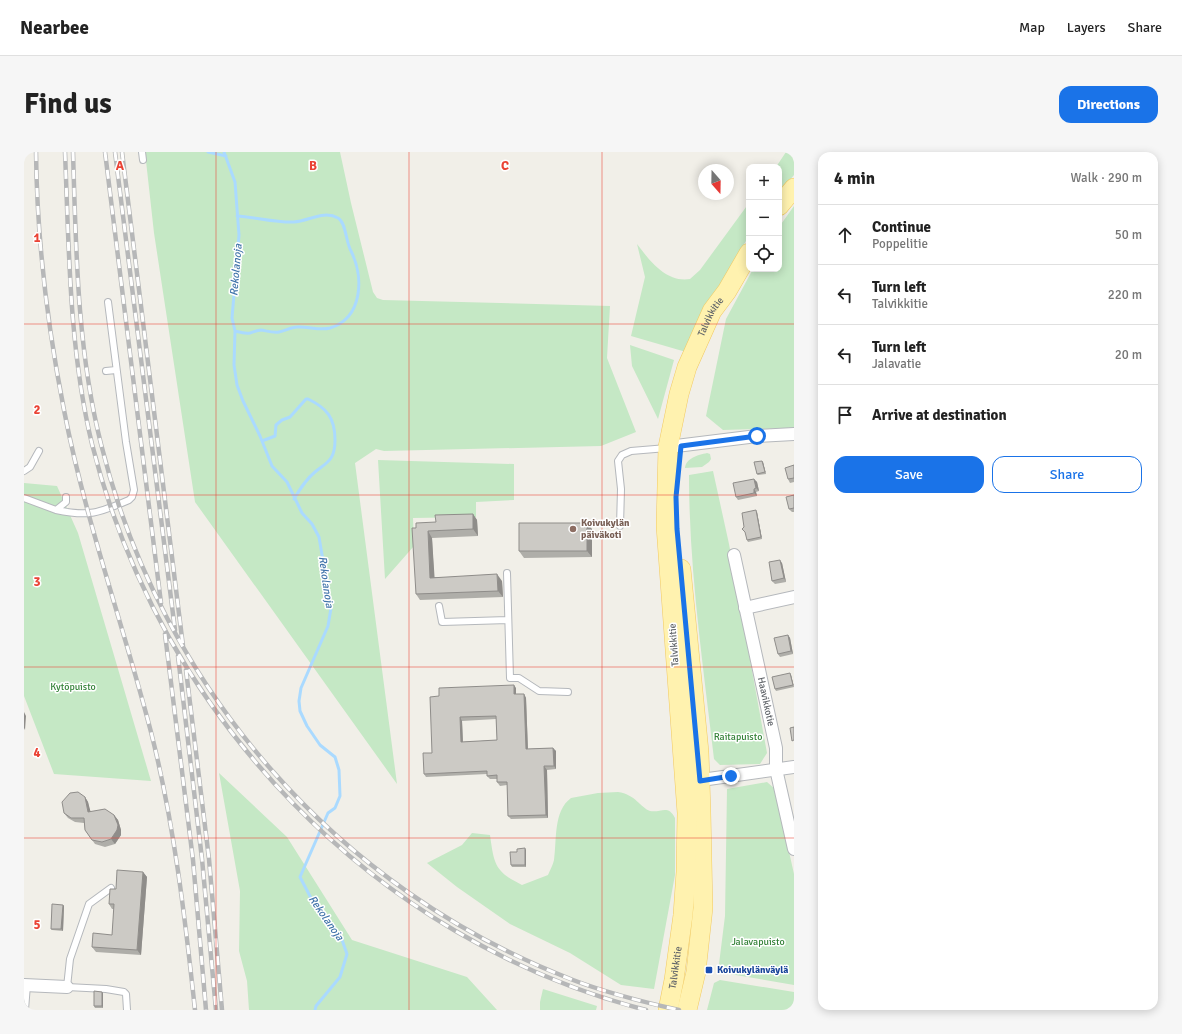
<!DOCTYPE html>
<html lang="en">
<head>
<meta charset="utf-8">
<style>
	body { margin:0; font-family:Signika,sans-serif; background:#f6f6f6; color:#222 }
	.controls { position:absolute; right:12px; top:12px; display:grid; overflow:hidden; border-radius:8px; box-shadow:0 2px 10px #0003 }
	.controls button { width:36px; height:36px; display:grid; place-items:center; padding:0; border:0; border-bottom:1px solid #e0e0e0; background:#fff; color:#222; font:20px sans-serif }
	.compass { position:absolute; left:674px; top:12px; width:36px; height:36px; border-radius:50%; background:#fff; box-shadow:0 2px 10px #0003; rotate:160deg }
	.stop { position:absolute; width:12px; height:12px; margin:-9px; border:3px solid #1a73e8; border-radius:50%; background:#fff }
	.stop.end { background:#1a73e8; border-color:#fff; box-shadow:0 1px 4px #0008 }
	.list { margin:0; padding:0; list-style:none }
	h2 { display:flex; justify-content:space-between; align-items:center; height:52px; margin:0; padding:0 16px; font-size:17px }
	h2 small { font-size:13px; font-weight:400; color:#767676 }
	.list li { display:grid; grid-template-columns:26px 1fr auto; gap:12px; align-items:center; box-sizing:border-box; height:60px; padding:0 16px; border-top:1px solid #e0e0e0 }
	.list b { display:block; font-size:15px; white-space:nowrap }
	.list p { margin:0; font-size:13px; white-space:nowrap; color:#767676 }
	.list em { font-size:13px; font-style:normal; color:#767676 }
	.actions { display:flex; gap:8px; padding:12px 16px }
	.actions a { flex:1; padding:9px 0; border:1px solid #1a73e8; border-radius:12px; text-align:center; font-size:14px; color:#1a73e8 }
	.actions .main { background:#1a73e8; color:#fff }
	.icon { flex:none; width:22px; height:22px; fill:none; stroke:currentColor; stroke-width:2; stroke-linecap:round; stroke-linejoin:round }
	.map { position:relative; flex:none; width:770px; height:858px; overflow:hidden; border-radius:12px }
	header { display:flex; align-items:center; gap:24px; box-sizing:border-box; height:56px; padding:0 20px; background:#fff; border-bottom:1px solid #e0e0e0 }
	header strong { font-size:19px }
	nav { display:flex; gap:22px; margin-inline-start:auto; font-size:14px }
	.intro { display:flex; align-items:center; justify-content:space-between; box-sizing:border-box; height:96px; padding:0 24px }
	h1 { margin:0; font-size:28px }
	.button { padding:10px 18px; border-radius:12px; background:#1a73e8; color:#fff; font-size:14px; font-weight:700 }
	main { display:flex; gap:24px; padding:0 24px }
	aside { flex:1; background:#fff; border-radius:12px; box-shadow:0 2px 10px #0003 }
	.map>svg:first-child { display:block }
	.green { fill:#c5e8c5 }
	.lines { fill:none; stroke-linecap:round; stroke-linejoin:round }
	.stream { stroke:#aadaff; stroke-width:3 }
	.lane-casing { stroke:#b5b8bc; stroke-width:8 }
	.street-casing { stroke:#b5b8bc; stroke-width:14 }
	.primary-casing { stroke:#f2c960; stroke-width:20 }
	.lane { stroke:#fff; stroke-width:6 }
	.street { stroke:#fff; stroke-width:12 }
	.primary { stroke:#fff2af; stroke-width:19 }
	.rail-casing { stroke:#b6b7b8; stroke-width:4.5 }
	.rail { stroke:#fff; stroke-width:3; stroke-dasharray:9; stroke-linecap:butt }
	.wall { fill:#afaea9; fill-rule:evenodd }
	.shaded-wall { fill:#8f8d8a }
	.building { fill:#cccac5; stroke:#8f8d8a; fill-rule:evenodd }
	.route { stroke:#1a73e8; stroke-width:5 }
	.grid { fill:none; stroke:#ea4335; stroke-width:1; stroke-opacity:0.55 }
	.education-dot { fill:#8d6e63; stroke:#fff; stroke-width:1.5 }
	.transit-dot { fill:#1a4fb4; stroke:#fff; stroke-width:1.5 }
	.labels { text-anchor:middle; dominant-baseline:central; stroke-width:3; stroke-linejoin:round; paint-order:stroke }
	.street-label { font-size:10px; fill:#5f6368; stroke:#fff }
	.education-label { font-size:10px; font-weight:bold; fill:#785e54; stroke:#fff; text-anchor:start }
	.park-label { font-size:10px; fill:#348238; stroke:#fff }
	.transit-label { font-size:10px; font-weight:bold; fill:#164399; stroke:#fff; text-anchor:start }
	.water-label { font-size:11px; font-style:italic; fill:#4174aa; stroke:#fff }
	.grid-label { font-size:13px; text-anchor:middle; font-weight:bold; fill:#ea4335; stroke:#fff; stroke-width:3; stroke-linejoin:round; paint-order:stroke }
</style>
</head>
<body>
<header>
<strong>Nearbee</strong>
<nav><a>Map</a><a>Layers</a><a>Share</a></nav>
</header>
<div class="intro"><h1>Find us</h1><a class="button">Directions</a></div>
<main>
<div class="map">
<svg width="770" height="858" viewBox="0 0 770 858">
	<rect width="100%" height="100%" fill="#f1efe8"/>
	<path class="green" d="M121 0H316L327 51 349 140 353 146 359 148 586 154 583 206 612 280 577 294 360 299 352 297 331 311 373 632 171 350 130 81Z
		M762 0H770V23L755 41V15H752Z
		M725 51V84L672 172 662 200 607 184 621 125 613 92C625 108 642 131 666 127L676 118Z
		M770 54V276L699 278 682 264 702 167 729 117H755V75Z
		M606 193 650 208 634 267 608 214Z
		M683 301 686 302 687 307 685 310 678 315 661 316C662 306 674 303 683 301Z
		M354 308 490 312V348L452 350V365L389 366 390 394 361 427Z
		M689 319 705 392 743 601 736 612 696 613 690 607C679 512 665 418 665 323Z
		M0 331 33 334 54 381 127 629 30 622 0 544Z
		M195 621 263 685 328 788 443 825 473 858H225L223 829 215 799 216 739Z
		M743 630 751 637 770 722V833L694 820 701 764 703 637Z
		M594 640C611 642 617 656 626 659 637 661 644 652 651 666V723L630 837 597 833 546 801 486 772 433 735 403 711 438 693 448 681 466 683C470 712 471 720 498 733L524 723C526 718 529 713 530 708 533 689 529 659 547 646L574 641Z
		M696 828 770 840V858H683L690 831Z
		M519 837 573 854 572 858H516V850Z"/>
	<g class="lines">
		<path class="stream" d="M184 0 202 4
			M200 0 211 30 215 83 208 166 211 179 210 213 213 233 219 249 236 284 248 314 263 330 278 361 288 372 295 385 307 456 304 474 277 536 275 549 276 559 283 574 296 593 311 605 315 618 316 644 311 656 304 661 276 725 288 748 317 785 323 802 316 825 292 854 291 858
			M211 179C215 180 221 182 226 181 230 180 233 178 237 178 243 179 249 181 255 180 261 179 267 175 273 175 284 174 295 179 306 176 339 166 340 125 327 99 322 91 322 70 314 66 300 58 285 69 270 70 253 71 231 65 213 64
			M238 289 251 284 252 273 258 268 266 265 282 247H284C303 256 311 266 311 288 311 294 311 300 307 306 303 312 297 315 291 320 282 327 276 337 270 347"/>
		<defs>
			<path id="lane" d="M118 0 119 8
				M82 219 92 218
				M0 319 6 315 15 299
				M0 346 32 358 42 350V345
				M32 358C65 365 75 361 105 348L108 345 110 338 102 290 84 150
				M596 374 597 337 594 309 598 303 607 299 643 296
				M483 421 486 526H495L515 539 544 540
				M415 454 418 470 484 468
				M87 736 65 752 46 807 43 835 82 837 100 840 102 842 103 858
				M1 858 3 833"/>
			<g id="street">
				<path d="M644 295 733 284 770 282"/>
				<path id="s1" d="M710 403 752 596V617L770 697"/>
				<path d="M721 456 770 445"/>
				<path d="M670 629 770 615"/>
				<path d="M0 833 43 835"/>
			</g>
			<g id="primary">
				<path d="M755 54 770 36"/>
				<path d="M657 417 675 600 677 660 679 756 672 820 663 858"/>
				<path id="s2" d="M644 858 650 828 659 763 662 720 663 661 642 374 644 295 655 242 663 215 688 159 703 139 725 101"/>
			</g>
		</defs>
		<use href="#lane" class="lane-casing"/>
		<use href="#street" class="street-casing"/>
		<use href="#primary" class="primary-casing"/>
		<use href="#lane" class="lane"/>
		<use href="#street" class="street"/>
		<use href="#primary" class="primary"/>
		<defs>
			<path id="rail" d="M12 0C13 87 23 172 40 258 61 367 99 472 127 580 150 671 161 765 171 858
				M41 0C45 97 45 197 68 292 136 564 350 788 622 858
				M49 0C52 97 53 197 77 292 137 536 314 738 549 828 583 841 619 850 655 858
				M81 0 137 451
				M91 0 151 478
				M98 0 159 494
				M141 482 169 708 182 858
				M154 504 178 707 192 858
				M162 518 185 707 198 858"/>
		</defs>
		<use href="#rail" class="rail-casing"/>
		<use href="#rail" class="rail"/>
	</g>
	<path class="wall" d="M738 309 739 310 742 322 734 323 733 322Z
		M770 313V330L766 331 764 327Z
		M730 327 733 330 735 339 732 340 733 344 714 348 712 345Z
		M770 343V360H768L765 357Z
		M733 360 738 387 724 390 723 388 722 381 718 377Z
		M449 362 453 368 454 384 408 386 410 425 478 429 479 445 396 448 392 442V376Z
		M568 377V405L500 406 495 399Z
		M758 411 762 430 751 432 748 429Z
		M764 483 766 486 769 502 756 505 754 502Z
		M767 523 770 535 752 539 751 537Z
		M492 536V542H500L502 546 504 597 529 596 532 599V617L523 618 524 666 487 667 484 664 483 633 476 634 473 630V627H466L463 624V622L402 625 400 622 408 601 415 544ZM472 567 473 588 439 590 438 569Z
		M61 645 64 650 66 660 90 663 94 668 97 678V683L91 692 81 695 71 692 61 678 60 671 51 670 44 666 40 661Z
		M502 698V715H488L487 713 493 700Z
		M119 720 123 725 117 803 72 800 68 795 88 783 90 757H88L85 752 92 737Z
		M39 753 40 754 39 779 28 778 27 777Z
		M78 840 79 841V856H71L70 854Z"/>
	<path class="shaded-wall" d="M738 309 739 310 742 322 741 320Z
		M730 327 733 330 735 339 732 336Z
		M730 337 732 340 733 344 730 341Z
		M732 358 733 360 738 387 737 385Z
		M449 362 453 368 454 384 449 377Z
		M563 371 568 377V405L563 399Z
		M404 379 408 386 411 432 406 426Z
		M756 408 758 411 762 430 760 426Z
		M473 422 478 429 479 445 474 439Z
		M764 483 766 486 769 502 767 499Z
		M766 521 767 523 770 535 769 533Z
		M490 533 492 536V546L490 542Z
		M500 542 502 546 504 600 502 597Z
		M0 560 2 564 1 578 0 576Z
		M436 565 438 569 439 593 437 590Z
		M529 596 532 599V617L530 614Z
		M520 614 523 618 524 666 522 663Z
		M61 645 64 650 68 665 64 660Z
		M90 663 94 668 97 678V683L91 692 87 687Z
		M501 696 502 698V715L501 713Z
		M119 720 123 725 117 803 113 798Z
		M39 753 40 754 39 779 37 777Z
		M78 840 79 841V856L78 854Z"/>
	<path class="building" d="M738 309 741 320 733 322 730 310Z
		M770 313V326L764 327 761 316Z
		M730 327 732 336 730 337V341L712 345 709 331Z
		M770 343V356L765 357 762 345Z
		M732 358 737 385 723 388 721 380 718 377 720 375 718 361Z
		M449 362V377L404 379 406 426 473 422 474 439 392 442 388 376H392V371L412 370 411 363Z
		M495 371H563V399H495Z
		M756 408 760 426 748 429 745 410Z
		M764 483 767 499 754 502 750 486Z
		M766 521 769 533 751 537 748 525Z
		M490 533V542H500L502 597 529 596 530 614H520L522 663 484 664 483 630H473V623L463 624V619L400 622 399 601H408L406 545 415 544V536ZM472 564 473 588 437 590 436 565Z
		M770 575V588L768 589 766 576Z
		M54 640 61 645 64 660 81 657 90 663 94 673 93 678 87 687 78 690 68 688 61 678 60 666H47L40 661 38 650 46 641Z
		M501 696V713H487L486 700H493V697Z
		M93 718 119 720 113 798 68 795 69 781 88 783 90 752H85L86 737H92Z
		M28 752 39 753 37 777H27Z
		M70 839 78 840V854H70Z"/>
	<g class="lines">
		<path class="route" d="M707 624 676 629 653 377 652 345 657 294 733 284"/>
	</g>
	<path class="grid" d="M192 0V858M385 0V858M578 0V858M0 172H770M0 343H770M0 515H770M0 686H770"/>
	<circle class="education-dot" cx="549" cy="377" r="4"/>
	<rect class="transit-dot" x="681" y="814" width="8" height="8" rx="2"/>
	<g class="labels">
		<g class="street-label">
			<text stroke="none"><textPath href="#s2" startOffset="703">Talvikkitie</textPath></text>
			<text transform="translate(650 493) rotate(-94)">Talvikkitie</text>
			<text stroke="none"><textPath href="#s1" startOffset="150">Haavikkotie</textPath></text>
			<text stroke="none"><textPath href="#s2" startOffset="43">Talvikkitie</textPath></text>
		</g>
		<g class="education-label">
			<text x="557" y="371">Koivukylän<tspan x="557" dy="12">päiväkoti</tspan></text>
		</g>
		<g class="park-label">
			<text x="49" y="535">Kytöpuisto</text>
			<text x="714" y="585">Raitapuisto</text>
			<text x="734" y="790">Jalavapuisto</text>
		</g>
		<g class="transit-label">
			<text x="693" y="818">Koivukylänväylä</text>
		</g>
		<g class="water-label">
			<text transform="translate(212 118) rotate(-85)">Rekolanoja</text>
			<text transform="translate(302 430) rotate(82)">Rekolanoja</text>
			<text transform="translate(302 766) rotate(55)">Rekolanoja</text>
		</g>
	</g>
	<g class="grid-label">
		<text x="96" y="18">A</text>
		<text x="289" y="18">B</text>
		<text x="481" y="18">C</text>
		<text x="13" y="90">1</text>
		<text x="13" y="262">2</text>
		<text x="13" y="434">3</text>
		<text x="13" y="605">4</text>
		<text x="13" y="777">5</text>
	</g>
</svg>
<div class="controls">
<button>+</button>
<button>−</button>
<button><svg class="icon" aria-label="locate" viewBox="0 0 24 24"><circle cx="12" cy="12" r="6"/><path d="M12 2v4M12 18v4M2 12h4M18 12h4"/></svg></button>
</div>
<svg class="compass" viewBox="-18 -18 36 36"><path d="M0-13l5 13h-10z" fill="#e53935"/><path d="M0 13l5-13h-10z" fill="#767676"/></svg>
<div class="stop" style="left:733px;top:284px"></div>
<div class="stop end" style="left:707px;top:624px"></div>
</div>
<aside>
<h2>4 min<small>Walk · 290 m</small></h2>
<ul class="list">
<li><svg class="icon" aria-label="ahead" viewBox="0 0 24 24"><path d="M12 20V5M6 11l6-6 6 6"/></svg><div><b>Continue</b><p>Poppelitie</p></div><em>50 m</em></li>
<li><svg class="icon" aria-label="left" viewBox="0 0 24 24"><path d="M17 20v-9H6M10 6l-5 5 5 5"/></svg><div><b>Turn left</b><p>Talvikkitie</p></div><em>220 m</em></li>
<li><svg class="icon" aria-label="left" viewBox="0 0 24 24"><path d="M17 20v-9H6M10 6l-5 5 5 5"/></svg><div><b>Turn left</b><p>Jalavatie</p></div><em>20 m</em></li>
<li><svg class="icon" aria-label="arrive" viewBox="0 0 24 24"><path d="M6 21V4h12l-3 4 3 4H6"/></svg><div><b>Arrive at destination</b></div></li>
</ul>
<div class="actions"><a class="main">Save</a><a>Share</a></div>
</aside>
</main>
</body>
</html>
